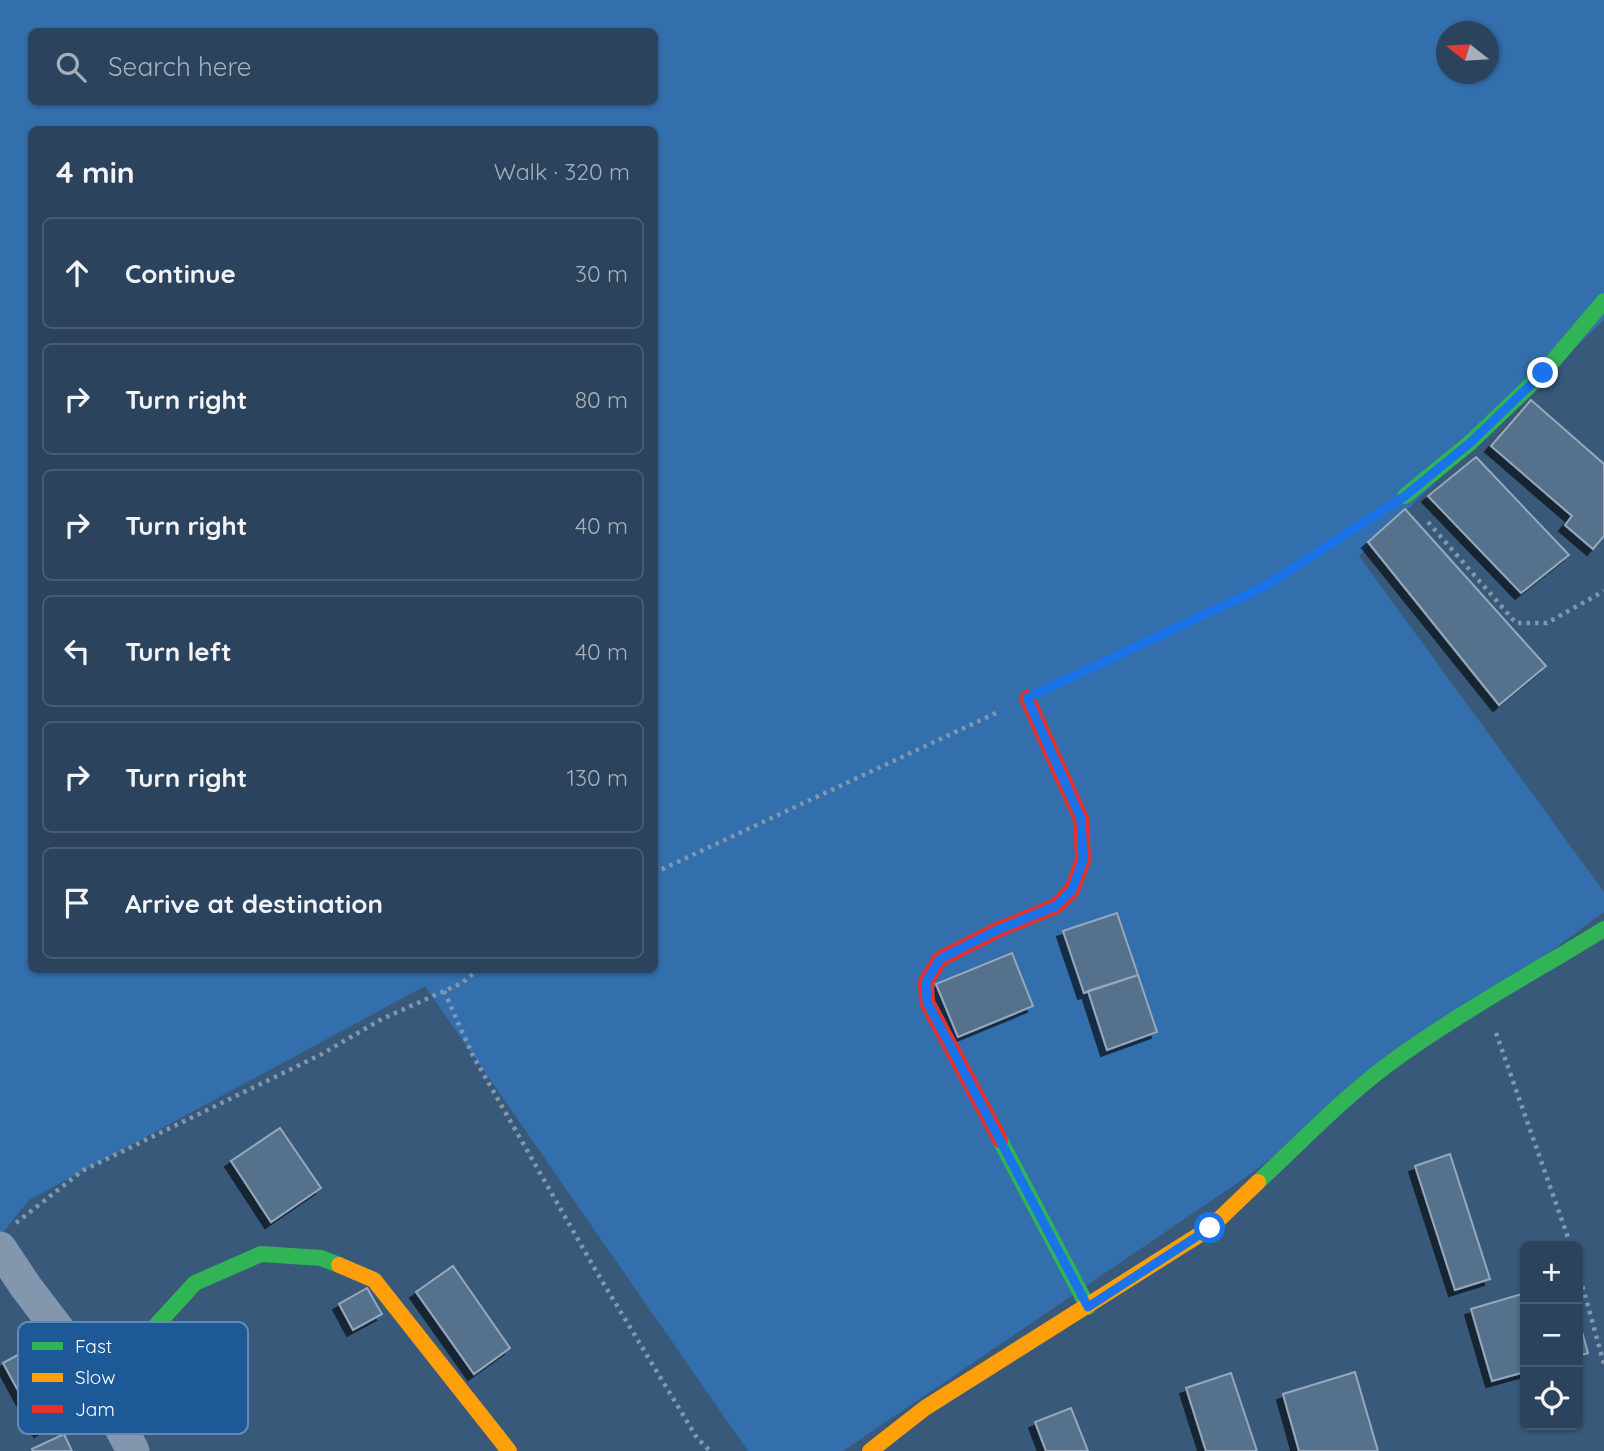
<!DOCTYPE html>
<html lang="en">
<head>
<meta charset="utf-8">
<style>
	body { margin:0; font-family:Quicksand,sans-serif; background:#374e65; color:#f1f3f6 }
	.controls { position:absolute; right:21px; bottom:21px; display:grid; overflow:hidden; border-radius:10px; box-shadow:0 2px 5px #0004 }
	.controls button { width:63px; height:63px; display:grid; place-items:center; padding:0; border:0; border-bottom:2px solid #475c72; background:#2b435c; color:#f1f3f6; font:35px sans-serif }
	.compass { position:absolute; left:1436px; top:21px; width:63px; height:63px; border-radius:50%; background:#2b435c; box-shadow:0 2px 5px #0004; rotate:287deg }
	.stop { position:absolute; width:21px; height:21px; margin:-16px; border:5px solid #1a73e8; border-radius:50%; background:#fff }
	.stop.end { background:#1a73e8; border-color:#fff; box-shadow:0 2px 7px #0008 }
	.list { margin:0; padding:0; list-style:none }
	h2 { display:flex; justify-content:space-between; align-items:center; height:91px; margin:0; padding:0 28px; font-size:30px }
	h2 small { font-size:23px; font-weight:400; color:#a6b0bb }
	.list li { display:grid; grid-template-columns:46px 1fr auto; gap:21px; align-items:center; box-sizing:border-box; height:112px; margin:0 14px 14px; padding:0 14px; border:2px solid #475c72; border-radius:10px }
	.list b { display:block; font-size:26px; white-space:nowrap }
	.list em { font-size:23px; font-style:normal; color:#a6b0bb }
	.icon { flex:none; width:38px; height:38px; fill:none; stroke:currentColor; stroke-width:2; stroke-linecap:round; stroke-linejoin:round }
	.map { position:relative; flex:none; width:1604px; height:1451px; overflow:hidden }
	.search { position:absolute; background:#2b435c; box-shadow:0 2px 5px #0004; left:28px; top:28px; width:630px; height:77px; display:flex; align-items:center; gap:18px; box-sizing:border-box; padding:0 24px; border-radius:10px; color:#a6b0bb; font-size:26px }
	.panel { position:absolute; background:#2b435c; box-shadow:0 2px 5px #0004; left:28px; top:126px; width:630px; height:847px; border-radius:10px }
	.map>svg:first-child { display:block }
	.green { fill:#326fac; fill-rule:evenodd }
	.building { fill:#57718c; stroke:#96a8bb; stroke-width:2; filter:url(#shadow) }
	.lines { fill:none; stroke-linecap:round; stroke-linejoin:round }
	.path { stroke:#8297ad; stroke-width:4.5; stroke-dasharray:3.5 5; stroke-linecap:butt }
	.street { stroke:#8297ad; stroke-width:33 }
	.fast { stroke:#30b455; stroke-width:16 }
	.slow { stroke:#ff9f0a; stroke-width:16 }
	.jam { stroke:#e5322d; stroke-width:16 }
	.route { stroke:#1a73e8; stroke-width:9 }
	.key { fill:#1d5897; stroke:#618ab6; stroke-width:2 }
	.key-label { font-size:19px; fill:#fff }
</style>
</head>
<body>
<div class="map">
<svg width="1604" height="1451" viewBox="0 0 1604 1451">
	<defs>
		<filter id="shadow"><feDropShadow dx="-6" dy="6" stdDeviation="0" flood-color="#0009"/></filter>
	</defs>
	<rect width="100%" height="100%" fill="#39597b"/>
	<path class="green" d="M0 0H1604V320L1359 556 1604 892V912L1242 1180 843 1451H748L425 986 29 1200 0 1236ZM32 32H654V102H32ZM1446 32H1488V74H1446ZM32 130H654V970H32Z"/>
	<path class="building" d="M1531 400 1604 464V536L1593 549 1565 525 1572 516 1491 446Z
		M1476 457 1569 555 1521 593 1428 496Z
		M1405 509 1546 666 1499 705 1368 542Z
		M1117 913 1138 975 1084 993 1063 931Z
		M1012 953 1033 1006 958 1037 936 984Z
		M1138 975 1157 1032 1107 1050 1088 991Z
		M280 1128 321 1188 271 1222 231 1161Z
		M1450 1154 1490 1279 1455 1290 1415 1166Z
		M453 1266 510 1348 474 1374 416 1292Z
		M367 1288 382 1314 353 1330 339 1304Z
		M1525 1293V1372L1492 1381 1471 1309Z
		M1578 1317 1588 1353 1578 1356Z
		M54 1335 92 1403 40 1431 3 1363Z
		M1355 1372 1378 1451H1299L1283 1394Z
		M1231 1373 1257 1451H1206L1186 1388Z
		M1071 1408 1088 1451H1046L1035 1422Z
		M64 1434 72 1451H33L32 1449Z"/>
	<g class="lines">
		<path class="path" d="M1428 522 1516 623H1547L1604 591
			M1058 684 1266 586 1377 514
			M654 873 996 713
			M444 991 472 1054 596 1271 697 1438 710 1451
			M1496 1033 1571 1246
			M16 1223 82 1171 320 1055 382 1019 462 983 478 970
			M1578 1270 1604 1364"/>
		<path class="street" d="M0 1248 26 1287 93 1375 133 1451"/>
		<path class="fast" d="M1405 496 1471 442 1543 373 1604 301
			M1000 1140 1088 1307
			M1258 1182C1300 1143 1340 1101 1386 1066 1455 1015 1531 974 1604 929
			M109 1405 150 1332 195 1283 261 1254 321 1258 339 1265"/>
		<path class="slow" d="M339 1265 374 1280 509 1451
			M870 1451 925 1408 1210 1228 1258 1182"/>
		<path class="jam" d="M1000 1140 927 1002 926 982 940 959 995 931 1056 906 1072 890 1083 860 1081 819 1027 698"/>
	</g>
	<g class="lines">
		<path class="route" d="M1210 1228 1088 1307 927 1002 926 982 940 959 995 931 1056 906 1072 890 1083 860 1081 819 1027 698 1265 586 1405 496 1471 442 1543 373"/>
	</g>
	<rect x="18" y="1322" width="230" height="112" rx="10" class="key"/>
	<rect x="32" y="1342" width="31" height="8" fill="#30b455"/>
	<rect x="32" y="1373" width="31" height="9" fill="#ff9f0a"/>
	<rect x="32" y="1405" width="31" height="8" fill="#e5322d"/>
	<g class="key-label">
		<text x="75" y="1353">Fast</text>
		<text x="75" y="1384">Slow</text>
		<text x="75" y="1416">Jam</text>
	</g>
</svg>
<div class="controls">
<button>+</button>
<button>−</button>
<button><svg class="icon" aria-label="locate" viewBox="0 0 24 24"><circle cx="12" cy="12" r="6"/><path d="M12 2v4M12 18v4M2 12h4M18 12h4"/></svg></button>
</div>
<svg class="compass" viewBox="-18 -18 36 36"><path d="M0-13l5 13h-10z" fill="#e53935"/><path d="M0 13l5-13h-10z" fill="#a6b0bb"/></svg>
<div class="stop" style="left:1210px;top:1228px"></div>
<div class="stop end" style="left:1543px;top:373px"></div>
<div class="search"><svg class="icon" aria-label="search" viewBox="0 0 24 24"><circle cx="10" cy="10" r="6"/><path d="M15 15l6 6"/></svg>Search here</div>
<section class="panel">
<h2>4 min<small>Walk · 320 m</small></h2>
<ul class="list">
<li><svg class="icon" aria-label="ahead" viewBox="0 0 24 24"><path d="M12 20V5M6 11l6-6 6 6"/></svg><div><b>Continue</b></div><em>30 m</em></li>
<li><svg class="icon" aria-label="right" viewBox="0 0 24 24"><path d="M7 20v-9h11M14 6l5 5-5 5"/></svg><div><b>Turn right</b></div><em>80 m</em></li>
<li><svg class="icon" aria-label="right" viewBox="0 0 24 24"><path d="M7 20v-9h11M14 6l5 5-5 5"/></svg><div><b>Turn right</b></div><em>40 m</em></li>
<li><svg class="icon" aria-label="left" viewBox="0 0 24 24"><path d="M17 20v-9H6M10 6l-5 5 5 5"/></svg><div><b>Turn left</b></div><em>40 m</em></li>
<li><svg class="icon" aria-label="right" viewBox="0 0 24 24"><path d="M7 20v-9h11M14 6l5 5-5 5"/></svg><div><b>Turn right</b></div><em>130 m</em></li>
<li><svg class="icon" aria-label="arrive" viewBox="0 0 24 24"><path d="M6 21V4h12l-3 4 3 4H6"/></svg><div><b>Arrive at destination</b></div></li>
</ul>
</section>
</div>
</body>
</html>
